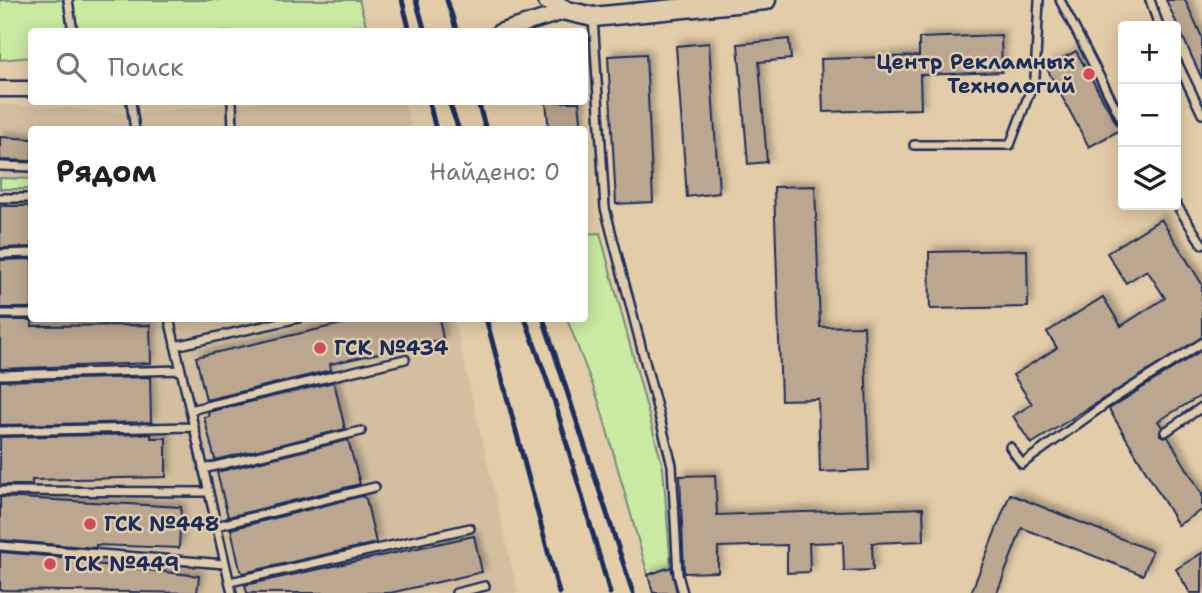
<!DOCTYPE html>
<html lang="ru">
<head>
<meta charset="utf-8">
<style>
	body { margin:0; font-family:"Shantell Sans",sans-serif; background:#f2f2f2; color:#202124 }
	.controls { position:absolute; right:21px; top:21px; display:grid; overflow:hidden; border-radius:7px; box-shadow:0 4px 18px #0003 }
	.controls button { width:63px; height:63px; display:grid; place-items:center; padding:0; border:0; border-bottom:2px solid #e0e0e0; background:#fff; color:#202124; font:35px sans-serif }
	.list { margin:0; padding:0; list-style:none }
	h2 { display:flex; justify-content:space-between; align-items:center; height:91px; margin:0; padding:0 28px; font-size:30px }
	h2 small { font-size:23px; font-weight:400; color:#757577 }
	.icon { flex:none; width:38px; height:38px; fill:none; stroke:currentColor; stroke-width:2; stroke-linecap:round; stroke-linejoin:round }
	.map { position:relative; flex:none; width:1202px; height:593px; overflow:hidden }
	.search { position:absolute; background:#fff; box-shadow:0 4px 18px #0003; left:28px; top:28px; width:560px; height:77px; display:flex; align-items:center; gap:18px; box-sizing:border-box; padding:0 24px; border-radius:7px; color:#757577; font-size:26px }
	.panel { position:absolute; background:#fff; box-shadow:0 4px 18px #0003; left:28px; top:126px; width:560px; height:196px; border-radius:7px }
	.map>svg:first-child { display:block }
	.built { fill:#d3be9f }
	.green { fill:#cae9a1; stroke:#728c80; stroke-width:2 }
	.building { fill:#bba68f; stroke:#1b2f5e; stroke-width:2; filter:url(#shadow) }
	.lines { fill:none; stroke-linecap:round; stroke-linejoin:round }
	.service-casing { stroke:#1b2f5e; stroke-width:12 }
	.minor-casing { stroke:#1b2f5e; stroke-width:19 }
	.tertiary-casing { stroke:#1b2f5e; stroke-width:23 }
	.service { stroke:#e0ccaa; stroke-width:7 }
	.minor { stroke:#e0ccaa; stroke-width:14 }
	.tertiary { stroke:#e0ccaa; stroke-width:18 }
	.rail { stroke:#1b2f5e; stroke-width:5 }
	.poi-dot { fill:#d1495b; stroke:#e0ccaa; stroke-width:2.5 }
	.labels { text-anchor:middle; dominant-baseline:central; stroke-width:5; stroke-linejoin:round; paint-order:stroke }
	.poi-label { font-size:21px; font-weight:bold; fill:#1b2f5e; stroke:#e0ccaa; text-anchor:start }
</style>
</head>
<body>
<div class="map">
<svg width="1202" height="593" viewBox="0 0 1202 593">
	<defs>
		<filter id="shadow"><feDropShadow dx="4.5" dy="-4.5" stdDeviation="3.5" flood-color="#0004"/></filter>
	</defs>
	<rect width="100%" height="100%" fill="#e3cca8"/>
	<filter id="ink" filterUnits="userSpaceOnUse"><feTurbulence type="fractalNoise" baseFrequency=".0143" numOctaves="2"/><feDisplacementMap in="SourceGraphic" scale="14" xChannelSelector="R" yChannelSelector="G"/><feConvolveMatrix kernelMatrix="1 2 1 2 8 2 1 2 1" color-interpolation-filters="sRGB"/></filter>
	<g filter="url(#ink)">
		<path class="built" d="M258 102H404L411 129 32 130V318L454 319 518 593H0V104L132 113Z"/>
		<path class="green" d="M0 0H359L366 25 297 32H32L31 57 0 60Z
			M0 178 31 179V189H0Z
			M600 233 663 468 671 567 648 575 599 402 567 319 584 318 585 234Z"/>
		<path class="building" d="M1166 0H1185L1202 37V79Z
			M1001 35 1002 72 920 75 921 109 823 112 821 59 919 56V38Z
			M789 39 791 59 759 62 767 162 748 164 738 44Z
			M709 43 719 193 687 197 676 46Z
			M1076 51 1120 130 1089 147 1046 67Z
			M646 54 653 202 616 204 608 56Z
			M546 102H579L582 130H549Z
			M0 137 32 139V161L0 160Z
			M815 186 820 327 864 326 869 470 820 472 818 399 781 400 774 187Z
			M0 206H32V247L0 248Z
			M1161 219 1202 284V337L1031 444 1013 416 1032 404 1013 375 1057 348 1047 332 1103 297 1121 326 1165 298 1147 270 1126 283 1107 253Z
			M1027 250 1028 307 930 309 929 252Z
			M32 259V308H0V260Z
			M368 318H439L443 339 330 364 331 370 206 400 196 357Z
			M0 320H32V326L150 325 151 363 0 369Z
			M1202 350V395L1158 421 1162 427 1160 435 1168 437 1202 494V510L1178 525 1109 409Z
			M150 377 151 422 0 425V381Z
			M334 382 345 429 215 460 204 417 209 416 208 412Z
			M151 434V438H166V477L32 480V485H0V437Z
			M348 440 360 484 228 517 217 472Z
			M715 475 717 515 923 508 924 541 872 543 873 570 844 571 843 542 809 543 810 572 787 573V545L718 547V572L684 573 680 476Z
			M1010 494 1152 551 1143 575 1022 528 997 593H971Z
			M362 496 366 499 376 543 243 573 240 570 231 529Z
			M0 497 181 507 179 548 96 545V548L0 540Z
			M474 536 482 572 390 593H247L245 585Z
			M0 552 95 560V564L199 576 197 593 0 590Z
			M1202 553V593H1190L1176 569Z
			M671 567 677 593H653L648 575Z"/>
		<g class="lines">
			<defs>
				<path id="service" d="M68 0 73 32
					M1060 0 1123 122
					M1150 0 1159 26
					M593 17 605 208 672 465 678 575 683 593
					M1176 60 1202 114
					M131 102 135 130
					M232 102 233 130
					M914 145H1010L1035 78 1039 0
					M0 166 32 167
					M0 198H32
					M1176 204 1202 244
					M0 254 32 253
					M0 314H32
					M169 318 232 593
					M175 346 299 318
					M0 375 181 370
					M190 410 405 359
					M0 431 192 427
					M1165 432 1202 407
					M1010 447 1022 464 1107 403 1202 343
					M203 469 361 431
					M0 491 208 492
					M216 526 375 487
					M0 546 225 564
					M230 582 470 528
					M456 593 485 586"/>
				<path id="minor" d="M499 32 567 11
					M0 89H32"/>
				<path id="tertiary" d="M547 0 567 11 593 17 766 0"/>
			</defs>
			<use href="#service" class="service-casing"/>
			<use href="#minor" class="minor-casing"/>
			<use href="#tertiary" class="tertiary-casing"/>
			<use href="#service" class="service"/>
			<use href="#minor" class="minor"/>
			<use href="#tertiary" class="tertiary"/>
			<path class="rail" d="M402 0 410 32
				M416 0 425 32
				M447 0 457 32
				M429 102 436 130
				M449 102 459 130
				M478 102 486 130
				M486 318 559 593
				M525 318 555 403 610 593
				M543 318 633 593"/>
		</g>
	</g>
	<g class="poi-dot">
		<circle cx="1089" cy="74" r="7"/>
		<circle cx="320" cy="348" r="7"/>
		<circle cx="90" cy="524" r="7"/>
		<circle cx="50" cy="564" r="7"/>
	</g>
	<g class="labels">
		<g class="poi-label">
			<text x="1075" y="62" text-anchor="end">Центр Рекламных<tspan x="1075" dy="24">Технологий</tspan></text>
			<text x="334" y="348">ГСК №434</text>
			<text x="104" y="524">ГСК №448</text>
			<text x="64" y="564">ГСК №449</text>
		</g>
	</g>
</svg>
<div class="controls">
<button>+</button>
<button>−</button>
<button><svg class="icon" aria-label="layers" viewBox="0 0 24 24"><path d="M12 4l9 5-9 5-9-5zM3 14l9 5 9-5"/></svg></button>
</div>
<div class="search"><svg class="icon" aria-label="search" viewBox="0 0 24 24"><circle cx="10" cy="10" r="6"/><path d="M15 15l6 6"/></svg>Поиск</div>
<section class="panel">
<h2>Рядом<small>Найдено: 0</small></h2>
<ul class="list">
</ul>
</section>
</div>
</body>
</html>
